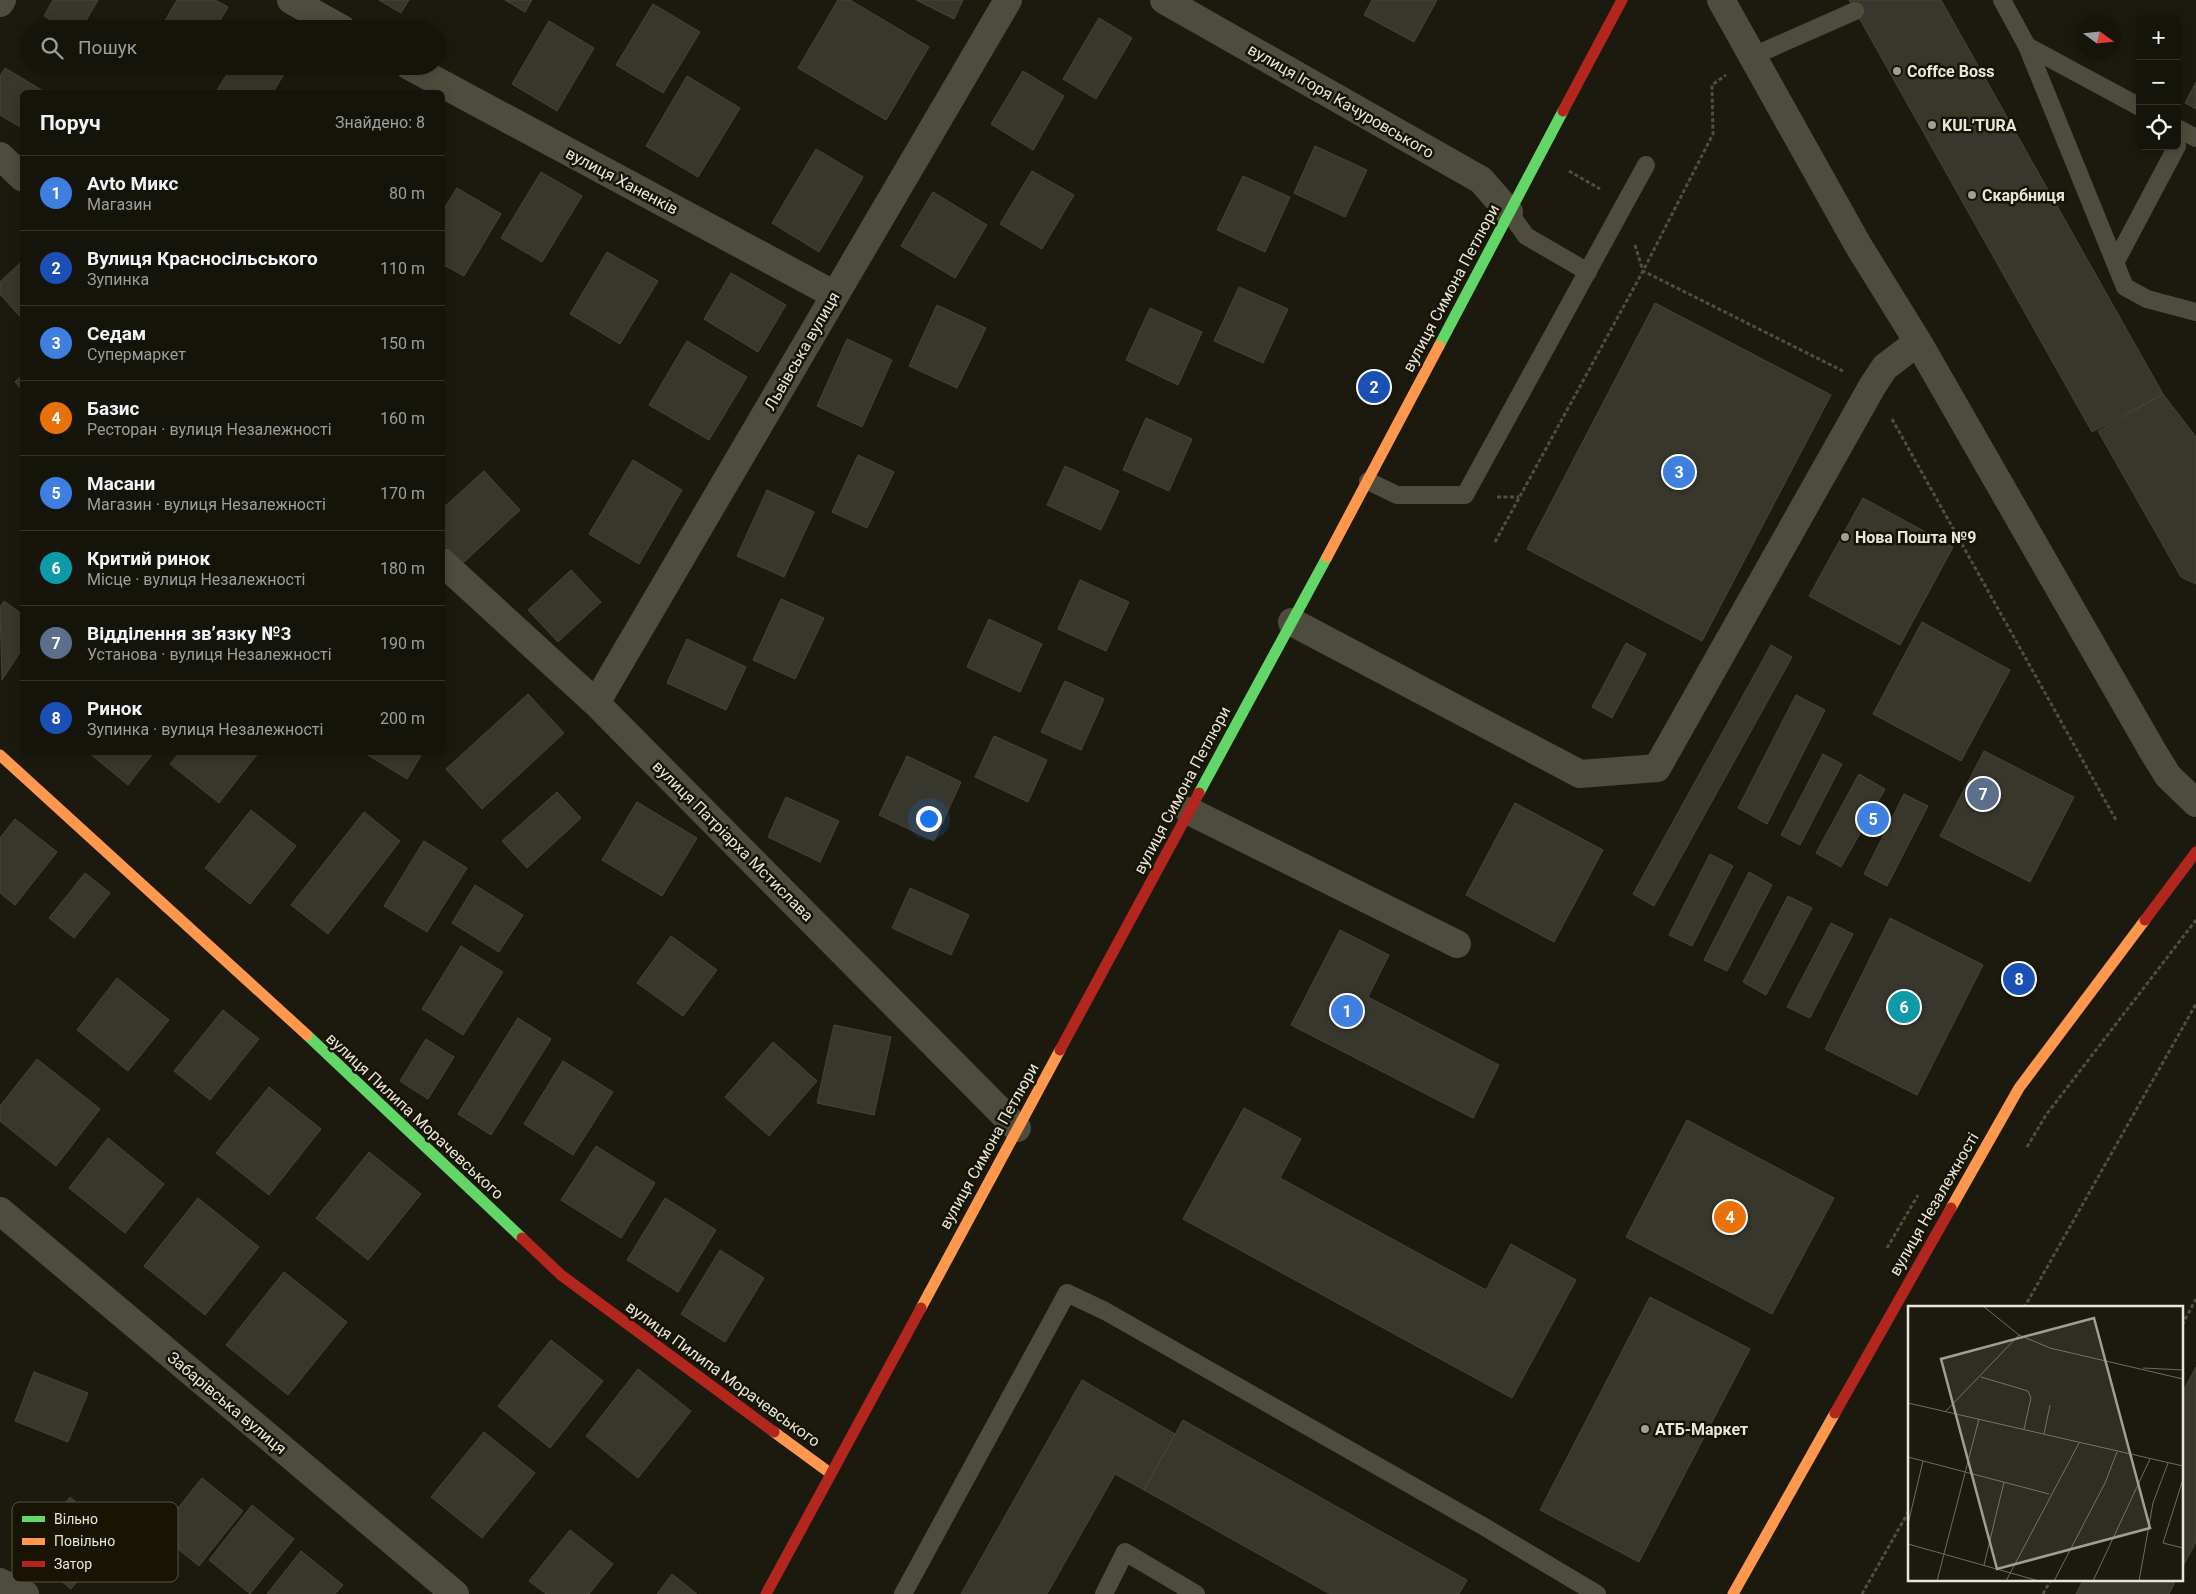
<!DOCTYPE html>
<html lang="uk">
<head>
<meta charset="utf-8">
<style>
	body { margin:0; font-family:Roboto,sans-serif; background:#1e1d14; color:#f1f3f6 }
	.controls { position:absolute; right:15px; top:15px; display:grid; overflow:hidden; border-radius:8px; box-shadow:0 2px 12px #0003 }
	.controls button { width:45px; height:45px; display:grid; place-items:center; padding:0; border:0; border-bottom:1px solid #34332c; background:#15140b; color:#f1f3f6; font:25px sans-serif }
	.compass { position:absolute; left:2076px; top:15px; width:45px; height:45px; border-radius:50%; background:#15140b; box-shadow:0 2px 12px #0003; rotate:105deg }
	.you { position:absolute; left:928px; top:818px; width:18px; height:18px; margin:-12px; border:4px solid #fff; border-radius:50%; background:#1a73e8; box-shadow:0 0 0 8px #1a73e833 }
	.badge { display:grid; place-items:center; width:32px; height:32px; border-radius:50%; background:#ea580c; color:#fff; font-size:16px; font-weight:700 }
	.pin { position:absolute; translate:-50% -50%; border:2px solid #fff; box-shadow:0 1px 5px #0006 }
	.list { margin:0; padding:0; list-style:none }
	h2 { display:flex; justify-content:space-between; align-items:center; height:65px; margin:0; padding:0 20px; font-size:21px }
	h2 small { font-size:16px; font-weight:400; color:#9d9e9d }
	.list li { display:grid; grid-template-columns:32px 1fr auto; gap:15px; align-items:center; box-sizing:border-box; height:75px; padding:0 20px; border-top:1px solid #34332c }
	.list b { display:block; font-size:19px; white-space:nowrap }
	.list p { margin:0; font-size:16px; white-space:nowrap; color:#9d9e9d }
	.list em { font-size:16px; font-style:normal; color:#9d9e9d }
	.icon { flex:none; width:28px; height:28px; fill:none; stroke:currentColor; stroke-width:2; stroke-linecap:round; stroke-linejoin:round }
	.map { position:relative; flex:none; width:2196px; height:1594px; overflow:hidden }
	.search { position:absolute; background:#15140b; box-shadow:0 2px 12px #0003; left:20px; top:20px; width:425px; height:55px; display:flex; align-items:center; gap:12px; box-sizing:border-box; padding:0 18px; border-radius:28px; color:#9d9e9d; font-size:19px }
	.panel { position:absolute; background:#15140b; box-shadow:0 2px 12px #0003; left:20px; top:90px; width:425px; height:665px; border-radius:8px }
	.map>svg:first-child { display:block }
	.building { fill:#38372e; stroke:#46443b }
	.lines { fill:none; stroke-linecap:round; stroke-linejoin:round }
	.path { stroke:#4f4e42; stroke-width:3; stroke-dasharray:4 2.5; stroke-linecap:butt }
	.lane { stroke:#4e4c3d; stroke-width:18 }
	.street { stroke:#4e4c3d; stroke-width:28 }
	.fast { stroke:#63d668; stroke-width:11 }
	.slow { stroke:#ff974d; stroke-width:11 }
	.jam { stroke:#b3261e; stroke-width:11 }
	.poi-dot { fill:#a19f93; stroke:#171403; stroke-width:2 }
	.labels { text-anchor:middle; dominant-baseline:central; stroke-width:5; stroke-linejoin:round; paint-order:stroke }
	.poi-label { font-size:16px; font-weight:bold; fill:#e8e6da; stroke:#171403; text-anchor:start }
	.street-label { font-size:16px; fill:#e8e6da; stroke:#171403 }
	.inset-road { fill:none; stroke:#6e6c60; stroke-width:1 }
	.view { fill:#a19f93; fill-opacity:0.15; stroke:#a19f93; stroke-width:2.5 }
	.inset-edge { fill:none; stroke:#e8e6da; stroke-width:2.5 }
	.key { fill:#171403; stroke:#565344; stroke-width:1 }
	.key-label { font-size:14px; fill:#e8e6da }
</style>
</head>
<body>
<div class="map">
<svg width="2196" height="1594" viewBox="0 0 2196 1594">
	<rect width="100%" height="100%" fill="#1c1a0f"/>
	<path class="building" d="M53 0H98L81 29H66L44 16Z
		M177 0H215L228 7 215 29H160Z
		M379 0H409L401 13Z
		M505 0H532L525 12Z
		M838 0H850L929 47 886 120 798 68Z
		M916 0H963L954 19Z
		M1372 0H1437L1414 42 1364 15Z
		M1849 0H1941L2163 394 2092 432Z
		M653 4 700 32 663 93 616 65Z
		M1099 18 1132 38 1096 99 1063 79Z
		M260 20 275 29H254Z
		M549 21 594 48 557 111 512 84Z
		M232 66H289L273 92H216Z
		M5 68 45 92H22V128L0 115V76Z
		M1023 71 1064 96 1033 150 991 124Z
		M687 76 740 108 698 177 646 146Z
		M2196 82V109L2185 103Z
		M1315 146 1367 170 1345 217 1294 193Z
		M816 149 863 177 819 252 772 223Z
		M1032 171 1074 195 1042 249 1000 224Z
		M541 172 582 196 542 262 501 238Z
		M1243 176 1290 197 1265 252 1217 230Z
		M457 188 501 214 464 276 442 264V212Z
		M933 192 987 225 955 278 901 246Z
		M607 252 658 281 620 344 570 314Z
		M22 261V319L0 294V282Z
		M731 273 786 305 758 352 704 319Z
		M1239 287 1288 309 1263 363 1214 341Z
		M1655 303 1831 395 1702 641 1527 549Z
		M937 305 986 328 957 388 909 366Z
		M1150 308 1202 332 1178 385 1126 360Z
		M847 339 892 360 862 427 817 406Z
		M687 341 747 377 709 440 649 405Z
		M22 375V390L15 382Z
		M2163 394 2196 437V584L2181 577 2098 431Z
		M1146 418 1192 439 1169 491 1123 470Z
		M858 455 894 472 867 528 832 512Z
		M633 460 682 490 639 564 589 534Z
		M1065 466 1119 491 1101 530 1047 505Z
		M484 471 520 510 462 564 442 543V509Z
		M767 490 814 512 784 577 737 556Z
		M1863 498 1953 547 1900 645 1809 596Z
		M571 570 601 602 558 642 528 610Z
		M1080 580 1129 602 1106 651 1058 629Z
		M781 599 824 618 795 679 753 660Z
		M4 601 22 614V649L2 680 0 607Z
		M989 619 1042 644 1020 692 967 667Z
		M1922 622 2010 670 1961 761 1873 714Z
		M687 639 746 667 726 710 667 683Z
		M1626 643 1646 654 1612 718 1592 707Z
		M1771 645 1792 657 1654 906 1633 894Z
		M1065 681 1104 699 1081 750 1041 732Z
		M528 694 564 733 482 809 446 769Z
		M1796 695 1825 710 1767 824 1738 808Z
		M994 736 1047 760 1028 802 975 777Z
		M1984 751 2074 797 2030 882 1940 836Z
		M88 752H154L128 785Z
		M180 752H259L219 803 170 764Z
		M363 752H423L407 779Z
		M1823 754 1842 764 1800 845 1781 835Z
		M907 756 961 782 934 841 879 815Z
		M1859 774 1885 789 1841 867 1816 853Z
		M557 792 581 818 527 868 502 841Z
		M1904 794 1928 806 1887 886 1864 874Z
		M786 797 839 821 820 862 768 837Z
		M637 802 697 838 662 896 602 860Z
		M1515 803 1603 850 1554 942 1466 895Z
		M251 810 296 846 250 904 205 868Z
		M364 812 400 841 328 934 291 905Z
		M15 819 57 852 15 905 0 893V838Z
		M424 841 467 868 427 932 384 906Z
		M1710 854 1733 866 1692 946 1669 935Z
		M1749 872 1772 885 1727 971 1704 960Z
		M85 873 110 893 74 938 49 918Z
		M475 885 523 915 499 952 452 923Z
		M910 888 969 915 951 955 892 928Z
		M1788 896 1812 908 1766 995 1743 982Z
		M1890 918 1983 965 1917 1095 1825 1049Z
		M1831 923 1853 934 1810 1018 1787 1007Z
		M1340 930 1389 955 1368 997 1499 1065 1473 1118 1291 1025Z
		M671 936 717 970 683 1016 637 983Z
		M461 946 503 972 463 1035 422 1009Z
		M117 978 169 1020 128 1071 77 1030Z
		M223 1010 259 1039 210 1100 174 1071Z
		M518 1018 551 1039 491 1135 458 1114Z
		M834 1025 891 1037 874 1115 817 1103Z
		M426 1039 454 1057 428 1099 400 1081Z
		M773 1042 817 1081 769 1136 725 1097Z
		M37 1059 100 1109 56 1166 0 1121V1106Z
		M563 1061 613 1092 573 1155 524 1124Z
		M269 1087 321 1129 269 1195 216 1153Z
		M1244 1108 1301 1139 1280 1178 1486 1290 1511 1244 1576 1280 1512 1398 1183 1219Z
		M1687 1120 1834 1198 1772 1314 1626 1237Z
		M108 1138 164 1184 125 1233 69 1188Z
		M596 1146 655 1183 621 1238 561 1200Z
		M369 1152 421 1194 368 1260 316 1218Z
		M198 1198 259 1247 205 1315 144 1266Z
		M665 1198 716 1230 678 1292 627 1260Z
		M720 1250 764 1278 725 1342 681 1314Z
		M284 1272 347 1322 288 1395 226 1345Z
		M1650 1297 1750 1349 1639 1562 1540 1510Z
		M551 1340 603 1381 550 1448 498 1406Z
		M2196 1367V1542L2182 1568V1393Z
		M638 1369 691 1411 638 1478 586 1436Z
		M34 1372 88 1393 68 1442 15 1421Z
		M1082 1380 1175 1434 1144 1490 1115 1474 1047 1594H961Z
		M1183 1420 1467 1580 1459 1594H1330L1144 1490Z
		M484 1432 535 1473 482 1538 431 1497Z
		M202 1478 243 1511 199 1566 158 1533Z
		M70 1497 115 1534 71 1589 26 1552Z
		M252 1505 294 1539 250 1594 209 1560Z
		M570 1530 613 1564 589 1594H546L529 1581Z
		M301 1551 343 1585 335 1594H267Z
		M672 1574 697 1594H657Z
		M2083 1580H2176L2169 1594H2076Z"/>
	<g class="lines">
		<path class="path" d="M1569 171 1600 189
			M1635 245 1643 271 1843 371
			M1892 419 2116 820
			M1497 497H1519
			M1495 542 1643 271 1713 134 1712 85 1726 75
			M2027 1147 2046 1115 2196 920
			M1887 1248 1918 1195
			M2024 1308 2196 1004
			M2182 1325 2196 1299
			M1862 1594 1910 1509
			M2043 1594 2051 1580"/>
		<path class="lane" d="M2002 0 2027 46 2125 287 2147 299 2196 312
			M2027 46 2140 107
			M1753 56 1855 11
			M2177 128 2196 138
			M1509 212 1526 236 1588 272
			M2115 263 2177 146
			M1368 481 1397 495H1465L1646 165
			M903 1594 1067 1293 1105 1311 1483 1526 1597 1594
			M1104 1594 1125 1552 1196 1594"/>
		<path class="street" d="M291 0 342 29
			M1164 0 1481 180 1509 212
			M1721 0 1858 245 1918 342 2152 750 2168 776 2196 803
			M0 3 2 0
			M409 66 835 295
			M0 156 22 177
			M442 562 596 703 1017 1128
			M1292 622 1580 774 1657 768 1873 385 1885 367 1918 342
			M596 703 1008 0
			M1189 811 1457 944
			M0 1211 455 1594
			M0 1582 25 1594"/>
		<path class="fast" d="M1439 346 1563 111
			M1199 793 1327 557
			M307 1035 522 1238"/>
		<path class="slow" d="M1327 557 1439 346
			M0 755 307 1035
			M1951 1208 2019 1088 2145 920
			M921 1308 1060 1050
			M774 1432 830 1473
			M1733 1594 1835 1413"/>
		<path class="jam" d="M1563 111 1622 0
			M2145 920 2196 852
			M1060 1050 1199 793
			M522 1238 561 1275 774 1432
			M1835 1413 1951 1208
			M766 1594 921 1308"/>
	</g>
	<g class="poi-dot">
		<circle cx="1897" cy="71" r="5"/>
		<circle cx="1932" cy="125" r="5"/>
		<circle cx="1972" cy="195" r="5"/>
		<circle cx="1845" cy="537" r="5"/>
		<circle cx="1645" cy="1429" r="5"/>
	</g>
	<g class="labels">
		<g class="poi-label">
			<text x="1907" y="71">Coffce Boss</text>
			<text x="1942" y="125">KUL’TURA</text>
			<text x="1982" y="195">Скарбниця</text>
			<text x="1855" y="537">Нова Пошта №9</text>
			<text x="1655" y="1429">АТБ-Маркет</text>
		</g>
		<g class="street-label">
			<text transform="translate(1341 101) rotate(30)">вулиця Ігоря Качуровського</text>
			<text transform="translate(622 181) rotate(28)">вулиця Ханенків</text>
			<text transform="translate(1451 288) rotate(-62)">вулиця Симона Петлюри</text>
			<text transform="translate(802 351) rotate(-60)">Львівська вулиця</text>
			<text transform="translate(1182 790) rotate(-62)">вулиця Симона Петлюри</text>
			<text transform="translate(733 841) rotate(45)">вулиця Патріарха Мстислава</text>
			<text transform="translate(415 1116) rotate(43)">вулиця Пилипа Морачевського</text>
			<text transform="translate(989 1146) rotate(-61)">вулиця Симона Петлюри</text>
			<text transform="translate(1934 1204) rotate(-60)">вулиця Незалежності</text>
			<text transform="translate(723 1374) rotate(36)">вулиця Пилипа Морачевського</text>
			<text transform="translate(227 1403) rotate(40)">Забарівська вулиця</text>
		</g>
	</g>
	<g transform="translate(1908 1306)">
		<rect width="275" height="275" fill="#1c1a0f"/>
		<path class="inset-road" d="M75 0 111 29 142 42 275 73M235 62 275 64M73 71 120 85 123 92 116 123M0 97 275 160M38 105 111 29M136 128 142 99M0 151 141 188M275 173 255 237 275 242M0 218 15 155M0 238 131 275M76 259 96 176M29 275 71 113M98 275 171 137M146 275 197 177 209 146M185 275 242 153M231 275 245 197 260 157"/>
		<path class="view" d="M186 12 242 222 89 263 33 53Z"/>
		<rect width="275" height="275" class="inset-edge"/>
	</g>
	<rect x="12" y="1502" width="166" height="80" rx="8" class="key"/>
	<rect x="22" y="1516" width="23" height="6" fill="#63d668"/>
	<rect x="22" y="1538" width="23" height="7" fill="#ff974d"/>
	<rect x="22" y="1561" width="23" height="6" fill="#b3261e"/>
	<g class="key-label">
		<text x="54" y="1524">Вільно</text>
		<text x="54" y="1546">Повільно</text>
		<text x="54" y="1569">Затор</text>
	</g>
</svg>
<div class="controls">
<button>+</button>
<button>−</button>
<button><svg class="icon" aria-label="locate" viewBox="0 0 24 24"><circle cx="12" cy="12" r="6"/><path d="M12 2v4M12 18v4M2 12h4M18 12h4"/></svg></button>
</div>
<svg class="compass" viewBox="-18 -18 36 36"><path d="M0-13l5 13h-10z" fill="#e53935"/><path d="M0 13l5-13h-10z" fill="#9d9e9d"/></svg>
<div class="you"></div>
<div class="pin badge" style="left:1347px;top:1011px;background:#3f7fe0">1</div>
<div class="pin badge" style="left:1374px;top:387px;background:#1a4fb4">2</div>
<div class="pin badge" style="left:1679px;top:472px;background:#3f7fe0">3</div>
<div class="pin badge" style="left:1730px;top:1217px;background:#e8710a">4</div>
<div class="pin badge" style="left:1873px;top:819px;background:#3f7fe0">5</div>
<div class="pin badge" style="left:1904px;top:1007px;background:#0f9aa8">6</div>
<div class="pin badge" style="left:1983px;top:794px;background:#5c6f8a">7</div>
<div class="pin badge" style="left:2019px;top:979px;background:#1a4fb4">8</div>
<div class="search"><svg class="icon" aria-label="search" viewBox="0 0 24 24"><circle cx="10" cy="10" r="6"/><path d="M15 15l6 6"/></svg>Пошук</div>
<section class="panel">
<h2>Поруч<small>Знайдено: 8</small></h2>
<ul class="list">
<li><span class="badge" style="background:#3f7fe0">1</span><div><b>Avto Микс</b><p>Магазин</p></div><em>80 m</em></li>
<li><span class="badge" style="background:#1a4fb4">2</span><div><b>Вулиця Красносільського</b><p>Зупинка</p></div><em>110 m</em></li>
<li><span class="badge" style="background:#3f7fe0">3</span><div><b>Седам</b><p>Супермаркет</p></div><em>150 m</em></li>
<li><span class="badge" style="background:#e8710a">4</span><div><b>Базис</b><p>Ресторан · вулиця Незалежності</p></div><em>160 m</em></li>
<li><span class="badge" style="background:#3f7fe0">5</span><div><b>Масани</b><p>Магазин · вулиця Незалежності</p></div><em>170 m</em></li>
<li><span class="badge" style="background:#0f9aa8">6</span><div><b>Критий ринок</b><p>Місце · вулиця Незалежності</p></div><em>180 m</em></li>
<li><span class="badge" style="background:#5c6f8a">7</span><div><b>Відділення зв’язку №3</b><p>Установа · вулиця Незалежності</p></div><em>190 m</em></li>
<li><span class="badge" style="background:#1a4fb4">8</span><div><b>Ринок</b><p>Зупинка · вулиця Незалежності</p></div><em>200 m</em></li>
</ul>
</section>
</div>
</body>
</html>
